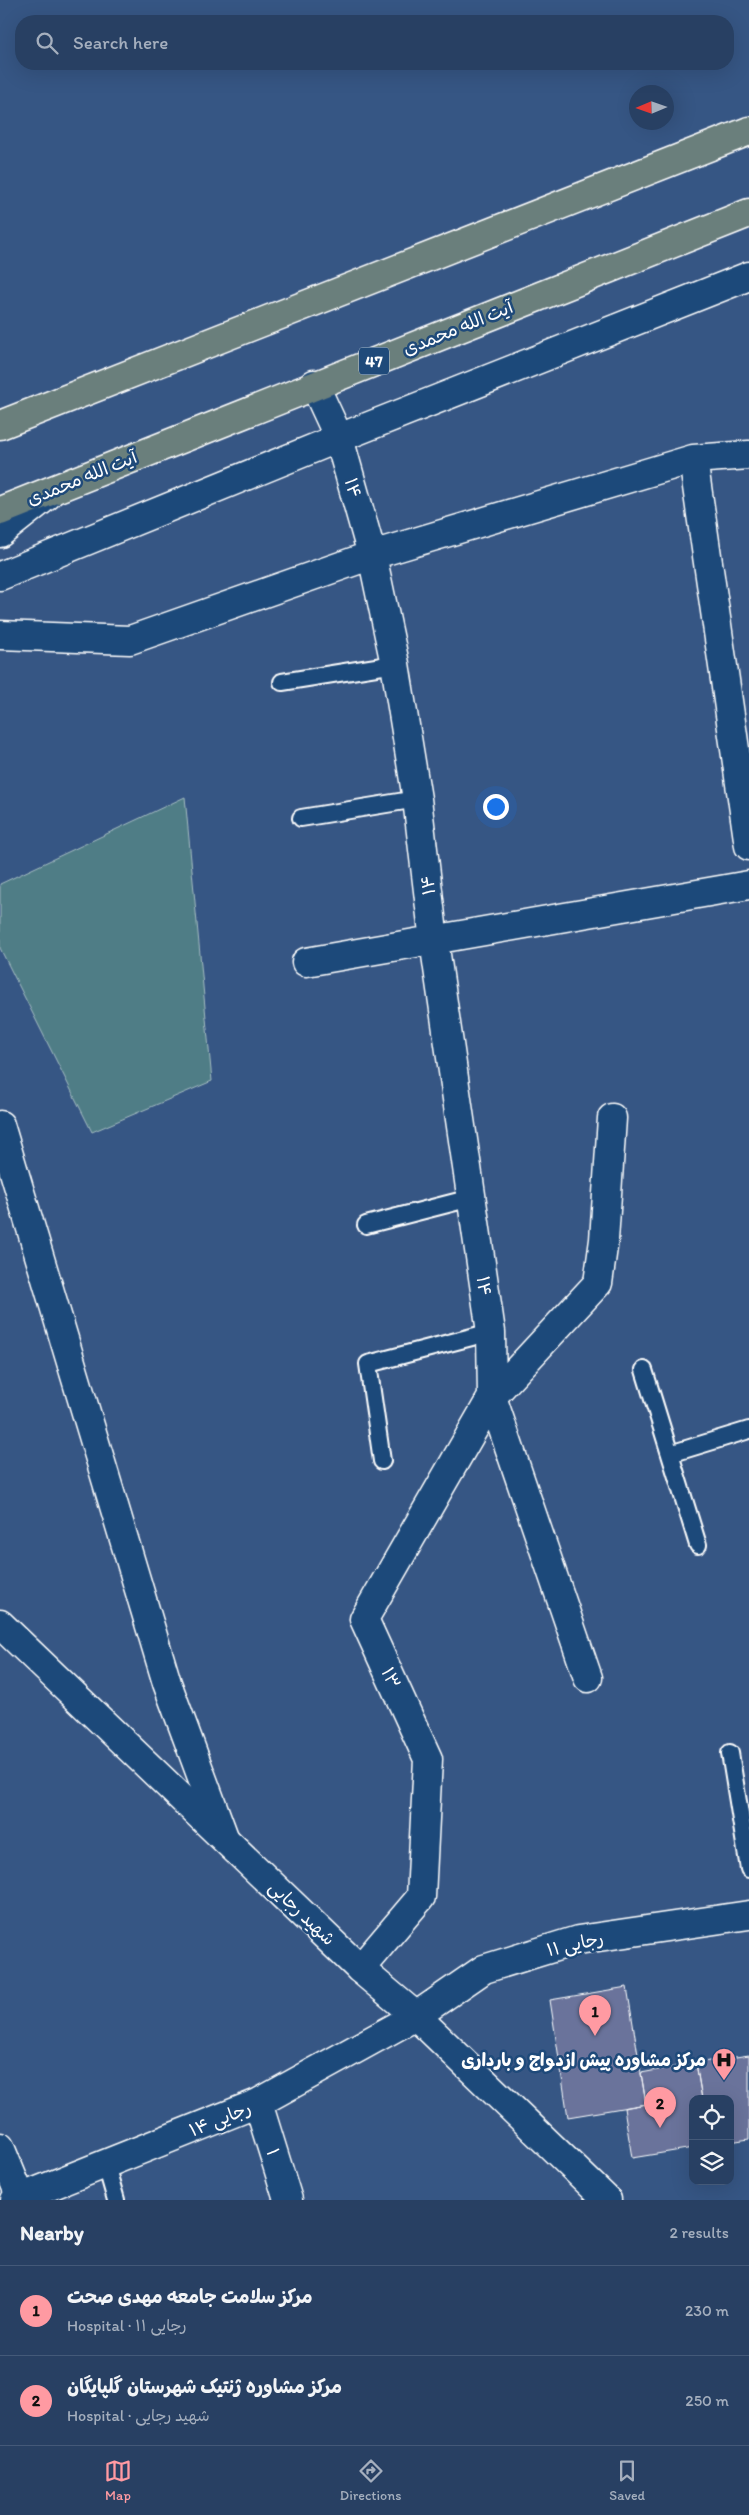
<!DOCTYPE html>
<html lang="en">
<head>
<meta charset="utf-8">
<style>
	body { margin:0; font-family:Itim,"Playpen Sans Arabic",sans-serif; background:#304769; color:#f1f3f6 }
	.controls { position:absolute; right:15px; bottom:15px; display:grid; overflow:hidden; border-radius:10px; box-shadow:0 5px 20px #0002 }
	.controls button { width:45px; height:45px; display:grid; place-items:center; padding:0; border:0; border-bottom:1px solid #445978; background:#284063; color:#f1f3f6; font:25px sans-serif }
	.compass { position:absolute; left:629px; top:85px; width:45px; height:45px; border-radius:50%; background:#284063; box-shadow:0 5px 20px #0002; rotate:268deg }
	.you { position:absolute; left:495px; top:806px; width:18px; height:18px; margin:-12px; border:4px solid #fff; border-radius:50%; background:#1a73e8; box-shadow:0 0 0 8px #1a73e833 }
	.badge { display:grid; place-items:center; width:32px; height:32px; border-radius:50%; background:#ff9aa2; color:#111; font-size:16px; font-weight:700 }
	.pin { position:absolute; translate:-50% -41px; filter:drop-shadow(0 1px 2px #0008) }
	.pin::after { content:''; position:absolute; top:26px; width:18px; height:15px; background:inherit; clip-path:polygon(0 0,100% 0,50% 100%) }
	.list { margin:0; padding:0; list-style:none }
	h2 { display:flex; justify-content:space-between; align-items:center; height:65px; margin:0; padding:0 20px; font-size:21px }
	h2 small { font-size:16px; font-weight:400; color:#a5afbe }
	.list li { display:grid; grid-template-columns:32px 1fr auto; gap:15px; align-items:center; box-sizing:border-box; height:90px; padding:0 20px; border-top:1px solid #445978 }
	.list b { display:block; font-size:19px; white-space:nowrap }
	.list p { margin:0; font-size:16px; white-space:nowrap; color:#a5afbe }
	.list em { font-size:16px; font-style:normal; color:#a5afbe }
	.icon { flex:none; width:28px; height:28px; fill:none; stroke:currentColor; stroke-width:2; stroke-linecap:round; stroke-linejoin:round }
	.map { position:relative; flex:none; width:749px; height:2200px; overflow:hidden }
	.search { position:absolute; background:#284063; box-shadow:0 5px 20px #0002; left:15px; right:15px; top:15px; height:55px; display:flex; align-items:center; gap:12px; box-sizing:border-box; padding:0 18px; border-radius:20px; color:#a5afbe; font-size:19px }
	.sheet { height:245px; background:#284063 }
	nav { display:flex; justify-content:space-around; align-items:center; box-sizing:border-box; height:70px; border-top:1px solid #445978; background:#284063; font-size:14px; color:#a5afbe }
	nav a { display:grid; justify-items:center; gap:2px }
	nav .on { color:#ff9aa2 }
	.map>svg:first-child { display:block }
	.green { fill:#4f7d86; stroke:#a7bec2 }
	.building { fill:#6a739b; stroke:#fff }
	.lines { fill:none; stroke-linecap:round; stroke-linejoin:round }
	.service-casing { stroke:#fff; stroke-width:20 }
	.minor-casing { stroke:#fff; stroke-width:31 }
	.tertiary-casing { stroke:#fff; stroke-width:31 }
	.secondary-casing { stroke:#fff; stroke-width:31 }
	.trunk-casing { stroke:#fff; stroke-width:31 }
	.service { stroke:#1f4a7a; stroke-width:16 }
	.minor { stroke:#1f4a7a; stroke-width:28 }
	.tertiary { stroke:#1f4a7a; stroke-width:28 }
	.secondary { stroke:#1f4a7a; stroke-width:28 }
	.trunk { stroke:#6b7f7c; stroke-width:28 }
	.labels { text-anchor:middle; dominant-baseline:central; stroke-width:5; stroke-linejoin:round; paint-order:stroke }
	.shield { fill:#1f4a7a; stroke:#bcc9d7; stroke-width:1 }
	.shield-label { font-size:16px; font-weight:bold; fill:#fff }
	.street-label { font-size:18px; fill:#fff; stroke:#1f4a7a }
	.poi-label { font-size:18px; font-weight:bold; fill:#fff; stroke:#1f4a7a; text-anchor:end }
</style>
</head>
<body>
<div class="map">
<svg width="749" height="2200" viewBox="0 0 749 2200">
	<rect width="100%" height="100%" fill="#365684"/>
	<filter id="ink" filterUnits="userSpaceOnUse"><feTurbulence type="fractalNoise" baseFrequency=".02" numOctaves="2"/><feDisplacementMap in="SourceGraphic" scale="10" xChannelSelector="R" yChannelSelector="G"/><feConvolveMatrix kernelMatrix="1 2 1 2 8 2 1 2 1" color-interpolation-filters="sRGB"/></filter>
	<g filter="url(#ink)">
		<path class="green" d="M185 797 212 1081 92 1132 0 948V884Z"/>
		<path class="building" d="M627 1987 646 2104 568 2117 550 2000Z
			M749 2055V2139L730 2142V2099H702L696 2063Z
			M696 2063 702 2099H693V2148L632 2158 624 2108 646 2104 641 2073Z"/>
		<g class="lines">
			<defs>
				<path id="service" d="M282 682 395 664
					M301 818 417 799
					M366 1225 471 1198
					M644 1370 698 1545
					M670 1454 749 1430
					M382 1461 368 1364 491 1332
					M730 1753 749 1869
					M106 2165 116 2200"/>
				<path id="minor" d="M314 384 339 438 372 555 395 664 417 799 434 941 491 1332 492 1397 588 1678
					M693 459 749 846
					M0 576 339 438 749 276
					M0 635 130 640 372 555 693 459 749 455
					M306 962 749 885
					M360 1969 421 1897 428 1759 364 1619 492 1397 598 1283 604 1240 612 1118
					M258 2103 288 2200
					M0 2147 21 2198
					M15 2200 258 2103 416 2016 484 1969 578 1940 749 1915"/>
				<path id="tertiary" d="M0 533 48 495
					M0 1125 167 1683 224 1837"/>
				<path id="secondary" d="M0 1624 360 1969 416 2016 607 2200"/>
				<path id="trunk" d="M0 425 749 131
					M0 511 749 213"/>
			</defs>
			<use href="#service" class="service-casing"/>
			<use href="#minor" class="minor-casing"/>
			<use href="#tertiary" class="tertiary-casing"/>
			<use href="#secondary" class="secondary-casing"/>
			<use href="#trunk" class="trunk-casing"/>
			<use href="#service" class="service"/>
			<use href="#minor" class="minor"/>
			<use href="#tertiary" class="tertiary"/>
			<use href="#secondary" class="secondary"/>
			<use href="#trunk" class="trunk"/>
		</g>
	</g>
	<defs>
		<symbol id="hospital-pin" viewBox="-11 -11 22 30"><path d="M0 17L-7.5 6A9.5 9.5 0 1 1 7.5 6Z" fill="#ff9aa2" stroke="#1f4a7a"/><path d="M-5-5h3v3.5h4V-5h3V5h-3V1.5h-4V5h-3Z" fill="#111"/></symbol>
	</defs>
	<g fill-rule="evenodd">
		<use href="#hospital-pin" x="710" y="2046" width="28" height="38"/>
	</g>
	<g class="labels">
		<rect class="shield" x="359" y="347.5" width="30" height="27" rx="4"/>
		<g class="shield-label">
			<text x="374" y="361">47</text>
		</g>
		<g class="street-label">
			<text transform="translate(458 328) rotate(-22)">آیت الله محمدی</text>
			<text transform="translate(82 478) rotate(-22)">آیت الله محمدی</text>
			<text transform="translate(353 488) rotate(74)">۱۴</text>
			<text transform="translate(428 885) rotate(-97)">۱۴</text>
			<text transform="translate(484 1286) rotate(82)">۱۴</text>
			<text transform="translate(391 1678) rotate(65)">۱۳</text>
			<text transform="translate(302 1913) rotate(44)">شهید رجایی</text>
			<text transform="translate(575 1944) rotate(-13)">رجایی ۱۱</text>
			<text transform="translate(220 2119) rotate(-22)">رجایی ۱۴</text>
			<text transform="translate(273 2152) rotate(73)">۱</text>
		</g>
		<g class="poi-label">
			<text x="706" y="2060">مرکز مشاوره پیش ازدواج و بارداری</text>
		</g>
	</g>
</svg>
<div class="controls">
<button><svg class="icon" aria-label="locate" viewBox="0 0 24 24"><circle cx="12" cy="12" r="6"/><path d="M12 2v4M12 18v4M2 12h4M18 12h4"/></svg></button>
<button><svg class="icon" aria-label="layers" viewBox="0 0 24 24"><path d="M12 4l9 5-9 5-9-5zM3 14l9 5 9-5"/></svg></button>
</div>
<svg class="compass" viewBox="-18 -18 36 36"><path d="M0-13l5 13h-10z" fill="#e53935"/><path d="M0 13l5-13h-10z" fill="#a5afbe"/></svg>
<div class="you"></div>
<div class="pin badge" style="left:595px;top:2036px">1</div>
<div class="pin badge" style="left:660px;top:2128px">2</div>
<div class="search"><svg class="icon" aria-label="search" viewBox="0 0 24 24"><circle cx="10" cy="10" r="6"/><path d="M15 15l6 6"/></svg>Search here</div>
</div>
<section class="sheet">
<h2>Nearby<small>2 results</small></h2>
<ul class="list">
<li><span class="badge">1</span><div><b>مرکز سلامت جامعه مهدی صحت</b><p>Hospital · رجایی ۱۱</p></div><em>230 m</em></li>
<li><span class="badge">2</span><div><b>مرکز مشاوره ژنتیک شهرستان گلپایگان</b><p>Hospital · شهید رجایی</p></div><em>250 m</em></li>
</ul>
</section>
<nav>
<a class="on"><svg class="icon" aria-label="map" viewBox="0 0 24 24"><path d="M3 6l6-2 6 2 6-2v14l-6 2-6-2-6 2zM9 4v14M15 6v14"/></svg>Map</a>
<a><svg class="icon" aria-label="directions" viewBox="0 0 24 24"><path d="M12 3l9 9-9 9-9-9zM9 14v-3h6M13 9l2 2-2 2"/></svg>Directions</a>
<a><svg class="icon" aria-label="saved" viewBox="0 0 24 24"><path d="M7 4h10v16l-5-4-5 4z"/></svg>Saved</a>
</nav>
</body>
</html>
